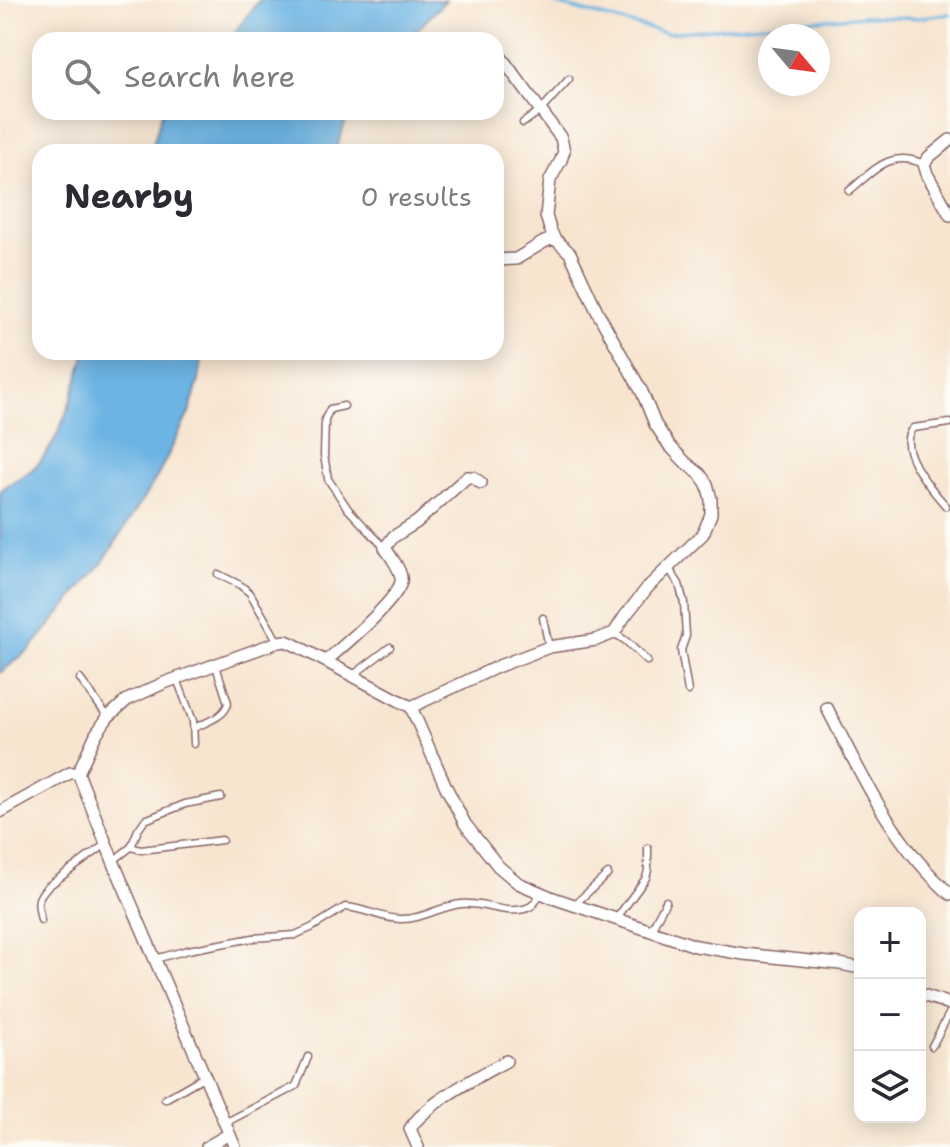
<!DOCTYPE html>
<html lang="en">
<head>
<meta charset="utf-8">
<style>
	body { margin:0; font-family:"Shantell Sans",sans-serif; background:#f2f2f3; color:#2b2b33 }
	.controls { position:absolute; right:24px; bottom:24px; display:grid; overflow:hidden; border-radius:16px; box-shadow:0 4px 20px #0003 }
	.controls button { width:72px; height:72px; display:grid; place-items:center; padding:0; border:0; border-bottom:2px solid #e1e1e2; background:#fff; color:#2b2b33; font:40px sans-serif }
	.compass { position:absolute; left:758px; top:24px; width:72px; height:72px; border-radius:50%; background:#fff; box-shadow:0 4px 20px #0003; rotate:119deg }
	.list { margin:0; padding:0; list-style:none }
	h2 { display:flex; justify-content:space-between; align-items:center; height:104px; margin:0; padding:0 32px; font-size:34px }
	h2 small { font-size:26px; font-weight:400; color:#7c7c81 }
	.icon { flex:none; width:44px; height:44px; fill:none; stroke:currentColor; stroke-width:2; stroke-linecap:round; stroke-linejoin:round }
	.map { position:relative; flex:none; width:950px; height:1147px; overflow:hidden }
	.search { position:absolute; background:#fff; box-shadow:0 4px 20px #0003; left:32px; top:32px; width:472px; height:88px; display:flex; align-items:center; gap:20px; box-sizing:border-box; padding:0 28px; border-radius:24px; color:#7c7c81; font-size:30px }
	.panel { position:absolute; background:#fff; box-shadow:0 4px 20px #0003; left:32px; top:144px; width:472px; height:216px; border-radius:24px }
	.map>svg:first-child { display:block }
	.water { fill:#6cb4e3; stroke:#5b6a87; stroke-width:2 }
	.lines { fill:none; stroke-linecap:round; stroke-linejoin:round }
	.stream { stroke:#6cb4e3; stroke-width:3 }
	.lane-casing { stroke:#876465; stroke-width:9 }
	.street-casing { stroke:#876465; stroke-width:14 }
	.lane { stroke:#fff; stroke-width:6 }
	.street { stroke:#fff; stroke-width:11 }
</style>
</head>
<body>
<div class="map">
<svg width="950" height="1147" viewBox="0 0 950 1147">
	<rect width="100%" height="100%" fill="#fdfcf7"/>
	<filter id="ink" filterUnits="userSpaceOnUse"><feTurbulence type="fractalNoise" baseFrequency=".0125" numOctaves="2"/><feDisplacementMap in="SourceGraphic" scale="16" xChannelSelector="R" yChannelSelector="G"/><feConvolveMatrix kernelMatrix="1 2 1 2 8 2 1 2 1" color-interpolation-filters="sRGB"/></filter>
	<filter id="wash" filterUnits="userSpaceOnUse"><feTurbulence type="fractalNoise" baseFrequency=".006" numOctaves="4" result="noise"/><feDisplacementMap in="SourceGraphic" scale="32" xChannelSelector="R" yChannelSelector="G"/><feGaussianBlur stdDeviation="1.8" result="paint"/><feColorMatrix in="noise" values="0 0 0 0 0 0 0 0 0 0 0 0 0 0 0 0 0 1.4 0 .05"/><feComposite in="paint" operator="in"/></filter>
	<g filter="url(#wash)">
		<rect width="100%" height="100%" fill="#f7e5d0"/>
		<path class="water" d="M259 0H446L407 40H229Z
			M162 112H349L335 152H151Z
			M86 352H203L199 380 189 413 158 475 103 562 30 649 0 673V491C11 481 26 477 36 466 62 441 75 386 86 352Z"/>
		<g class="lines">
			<path class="stream" d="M549 0 552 3 666 33 864 16 917 18 950 14"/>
		</g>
	</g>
	<g filter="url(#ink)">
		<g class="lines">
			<defs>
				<path id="lane" d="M523 123 541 110 569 79
					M849 191C875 170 889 149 924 164
					M344 406 330 409 325 419 324 455 328 479 348 509 385 548
					M946 506C932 490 894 448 913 428L950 423
					M668 567 679 584 684 603 686 636 681 650 688 691
					M218 574 240 585 250 593 278 642
					M543 618 549 647
					M614 633 626 641 647 661
					M352 676 390 647
					M80 679 108 717
					M177 679 193 721 194 744
					M194 728C206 722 225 717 228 703L216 666
					M131 847 141 850 149 849 222 840
					M113 861 131 847 138 830 145 820 185 804 221 797
					M575 904 608 874
					M616 919 646 878 648 870V848
					M41 920C38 904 35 900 47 887L106 844
					M651 930 666 901
					M155 959 188 950 253 938 295 935 311 928 345 907C364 908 383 919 400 919 421 920 441 906 461 904 483 902 503 914 524 909 534 907 536 901 541 892
					M932 1046 950 1012
					M165 1099 205 1076
					M225 1123 296 1086 308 1057"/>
				<path id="street" d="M950 140 929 157 924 164 927 174 950 215
					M496 260 516 259 544 242 554 238
					M326 661C343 646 396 602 401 582 403 572 391 557 385 548L393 537 417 522 467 477H473L481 483
					M411 707 499 666 549 647 596 640 614 633 625 616 648 587 703 534 711 514V499L707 484 700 474 686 463 669 445 655 424 642 392 598 313 570 253 554 238 550 229 546 216 550 180 561 160 564 151 561 138 498 53
					M827 708C861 774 893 844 950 894
					M0 812 70 773H78
					M920 994 950 1004
					M207 1147 229 1134
					M235 1147 113 861 78 773 96 734 108 717 127 700 164 683 278 642 286 641 295 645 411 707 446 787 465 824 498 866 518 883 553 898 696 946 744 954 840 964 860 968
					M418 1147 410 1129C426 1103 479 1076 506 1061"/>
			</defs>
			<use href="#lane" class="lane-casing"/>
			<use href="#street" class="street-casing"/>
			<use href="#lane" class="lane"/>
			<use href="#street" class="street"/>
		</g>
	</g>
</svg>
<div class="controls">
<button>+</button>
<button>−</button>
<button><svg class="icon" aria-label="layers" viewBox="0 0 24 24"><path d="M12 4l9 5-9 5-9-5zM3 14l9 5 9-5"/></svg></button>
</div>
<svg class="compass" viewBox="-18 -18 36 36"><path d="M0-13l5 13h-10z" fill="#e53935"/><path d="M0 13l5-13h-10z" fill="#7c7c81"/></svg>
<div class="search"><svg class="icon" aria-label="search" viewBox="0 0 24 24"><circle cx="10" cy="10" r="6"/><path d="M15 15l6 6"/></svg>Search here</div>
<section class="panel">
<h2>Nearby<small>0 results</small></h2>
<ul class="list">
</ul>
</section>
</div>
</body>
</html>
